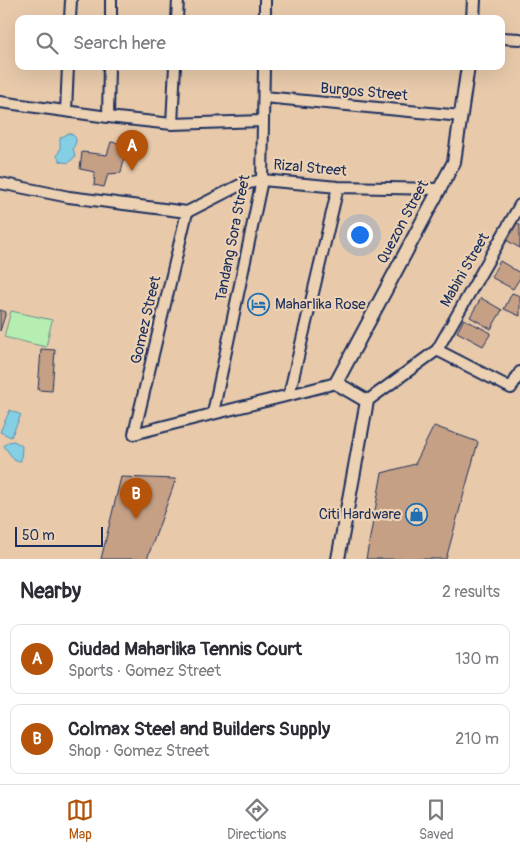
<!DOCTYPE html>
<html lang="en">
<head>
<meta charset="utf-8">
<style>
	body { margin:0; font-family:Pangolin,sans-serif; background:#f7f7f7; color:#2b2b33 }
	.scale { position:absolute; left:15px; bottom:12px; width:88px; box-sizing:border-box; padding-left:5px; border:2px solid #1b2f5e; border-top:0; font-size:14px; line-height:18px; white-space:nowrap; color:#1b2f5e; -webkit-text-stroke:4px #ecd1b3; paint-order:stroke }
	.you { position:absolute; left:359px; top:234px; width:18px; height:18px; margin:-12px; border:4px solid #fff; border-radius:50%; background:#1a73e8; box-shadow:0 0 0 8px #1a73e833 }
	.badge { display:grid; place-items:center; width:32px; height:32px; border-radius:50%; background:#b45309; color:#fff; font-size:16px; font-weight:700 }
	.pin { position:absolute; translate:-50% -41px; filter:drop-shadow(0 1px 2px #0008) }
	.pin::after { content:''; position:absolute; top:26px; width:18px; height:15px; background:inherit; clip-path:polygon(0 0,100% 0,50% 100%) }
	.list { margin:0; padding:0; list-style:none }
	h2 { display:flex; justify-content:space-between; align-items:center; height:65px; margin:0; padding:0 20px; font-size:21px }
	h2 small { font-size:16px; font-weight:400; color:#7c7c81 }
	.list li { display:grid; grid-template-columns:32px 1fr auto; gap:15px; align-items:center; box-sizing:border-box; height:70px; margin:0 10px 10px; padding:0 10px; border:1px solid #e1e1e2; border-radius:10px }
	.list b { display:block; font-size:19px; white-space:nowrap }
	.list p { margin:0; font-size:16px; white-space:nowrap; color:#7c7c81 }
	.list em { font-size:16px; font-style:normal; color:#7c7c81 }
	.icon { flex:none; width:28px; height:28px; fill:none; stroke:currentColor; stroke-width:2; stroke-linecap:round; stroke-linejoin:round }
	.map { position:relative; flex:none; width:520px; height:559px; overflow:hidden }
	.search { position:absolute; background:#fff; box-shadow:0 5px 20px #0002; left:15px; right:15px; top:15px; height:55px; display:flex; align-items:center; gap:12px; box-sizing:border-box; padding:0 18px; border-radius:10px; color:#7c7c81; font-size:19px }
	.sheet { height:225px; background:#fff }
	nav { display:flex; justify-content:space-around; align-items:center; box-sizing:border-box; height:70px; border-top:1px solid #e1e1e2; background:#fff; font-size:14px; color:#7c7c81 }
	nav a { display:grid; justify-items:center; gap:2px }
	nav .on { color:#b45309 }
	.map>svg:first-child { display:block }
	.green { fill:#b6eeb1; stroke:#688e88 }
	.water { fill:#84cfe4; stroke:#5a8fae }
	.building { fill:#c5a085; stroke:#1b2f5e }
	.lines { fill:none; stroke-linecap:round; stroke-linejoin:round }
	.minor-casing { stroke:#1b2f5e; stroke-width:14 }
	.tertiary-casing { stroke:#1b2f5e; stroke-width:16 }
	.minor { stroke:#ecd1b3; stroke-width:10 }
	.tertiary { stroke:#ecd1b3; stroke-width:12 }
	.labels { text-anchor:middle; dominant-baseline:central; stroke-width:4.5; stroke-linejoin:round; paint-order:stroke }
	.street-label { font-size:15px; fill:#1b2f5e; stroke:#ecd1b3 }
	.poi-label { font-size:15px; fill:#1b2f5e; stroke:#ecd1b3; text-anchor:start }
</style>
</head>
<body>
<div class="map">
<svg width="520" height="559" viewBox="0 0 520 559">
	<rect width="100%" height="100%" fill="#e8caab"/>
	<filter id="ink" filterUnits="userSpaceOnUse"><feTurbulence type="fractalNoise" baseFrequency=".02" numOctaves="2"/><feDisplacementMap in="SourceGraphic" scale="10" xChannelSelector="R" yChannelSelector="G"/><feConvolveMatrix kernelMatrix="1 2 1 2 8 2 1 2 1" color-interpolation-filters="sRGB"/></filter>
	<g filter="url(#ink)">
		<path class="green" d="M11 311 52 320 46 347 4 337Z"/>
		<path class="water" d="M69 133C77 136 78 141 73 148L75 156C70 163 68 164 60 161L57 156 60 149V138Z
			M10 410 21 415 11 437 0 432Z
			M14 441 22 446 21 461H15L4 446 8 442Z"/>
		<path class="building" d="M111 142 127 144 121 173 108 174 104 187 94 185 95 172 80 169 82 152 107 155Z
			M517 223 520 225V248L506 240Z
			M500 261 520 273V278L513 289 491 277Z
			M512 293 520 296V316L504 309Z
			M481 298 502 310 491 329 470 317Z
			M0 310 6 312 0 331Z
			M464 319 491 333 483 346 457 332Z
			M41 349 55 350 52 391 38 390Z
			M434 426 478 442 446 559H366L382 473 415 464Z
			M121 477 176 479 147 559H101Z"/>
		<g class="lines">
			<defs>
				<path id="minor" d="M70 19 71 0
					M111 19V0
					M177 19 178 0
					M265 19V0
					M501 38 520 39
					M264 97 461 116
					M0 102 108 117 172 124 263 121
					M66 111 68 66
					M108 117 109 66
					M172 124 175 66
					M0 183 69 197 187 212
					M187 212 134 434C201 416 269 401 336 383
					M187 212 240 185 262 180 338 187 439 189
					M437 350 520 205
					M289 395 338 187
					M367 401 437 350 511 388 520 372
					M213 413 262 180 264 66"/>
				<path id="tertiary" d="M473 19 474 0
					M338 559 367 401 336 383 454 162 468 66"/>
			</defs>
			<use href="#minor" class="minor-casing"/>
			<use href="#tertiary" class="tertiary-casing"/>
			<use href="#minor" class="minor"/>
			<use href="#tertiary" class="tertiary"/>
		</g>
	</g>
	<defs>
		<symbol id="hotel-ring" viewBox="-11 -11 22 22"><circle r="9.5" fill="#ecd1b3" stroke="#1f6fb2" stroke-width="1.5"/><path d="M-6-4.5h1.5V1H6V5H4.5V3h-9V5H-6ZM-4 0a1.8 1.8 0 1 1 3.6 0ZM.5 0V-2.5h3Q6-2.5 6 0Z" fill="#1f6fb2"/></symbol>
		<symbol id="shop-ring" viewBox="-11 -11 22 22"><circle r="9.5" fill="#ecd1b3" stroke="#1f6fb2" stroke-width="1.5"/><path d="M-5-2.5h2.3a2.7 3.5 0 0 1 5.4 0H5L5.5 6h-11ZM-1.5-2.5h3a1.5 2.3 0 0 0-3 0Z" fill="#1f6fb2"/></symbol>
	</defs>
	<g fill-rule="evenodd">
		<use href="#hotel-ring" x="246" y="292" width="25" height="25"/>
		<use href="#shop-ring" x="404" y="502" width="25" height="25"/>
	</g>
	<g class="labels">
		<g class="street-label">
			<text transform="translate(364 92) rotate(5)">Burgos Street</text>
			<text transform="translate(310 168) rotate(5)">Rizal Street</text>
			<text transform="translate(403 222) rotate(-62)">Quezon Street</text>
			<text transform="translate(233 238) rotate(-79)">Tandang Sora Street</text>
			<text transform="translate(465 270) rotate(-60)">Mabini Street</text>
			<text transform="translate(146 320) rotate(-77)">Gomez Street</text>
		</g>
		<g class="poi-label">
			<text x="275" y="304">Maharlika Rose</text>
			<text x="401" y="514" text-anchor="end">Citi Hardware</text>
		</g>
	</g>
</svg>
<div class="scale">50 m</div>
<div class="you"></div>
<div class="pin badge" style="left:132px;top:171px">A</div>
<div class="pin badge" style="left:136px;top:519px">B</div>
<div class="search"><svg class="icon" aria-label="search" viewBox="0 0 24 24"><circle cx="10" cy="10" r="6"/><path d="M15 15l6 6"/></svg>Search here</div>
</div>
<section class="sheet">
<h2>Nearby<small>2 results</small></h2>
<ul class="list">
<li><span class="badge">A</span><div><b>Ciudad Maharlika Tennis Court</b><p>Sports · Gomez Street</p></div><em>130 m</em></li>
<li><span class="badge">B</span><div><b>Colmax Steel and Builders Supply</b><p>Shop · Gomez Street</p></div><em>210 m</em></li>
</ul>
</section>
<nav>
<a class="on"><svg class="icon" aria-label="map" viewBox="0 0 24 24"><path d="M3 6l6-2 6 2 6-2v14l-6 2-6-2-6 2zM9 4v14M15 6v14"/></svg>Map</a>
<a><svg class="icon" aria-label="directions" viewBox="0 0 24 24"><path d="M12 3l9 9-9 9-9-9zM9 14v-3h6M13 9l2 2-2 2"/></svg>Directions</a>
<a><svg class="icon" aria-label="saved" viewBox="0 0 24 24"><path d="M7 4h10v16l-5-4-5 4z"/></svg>Saved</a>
</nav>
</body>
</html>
